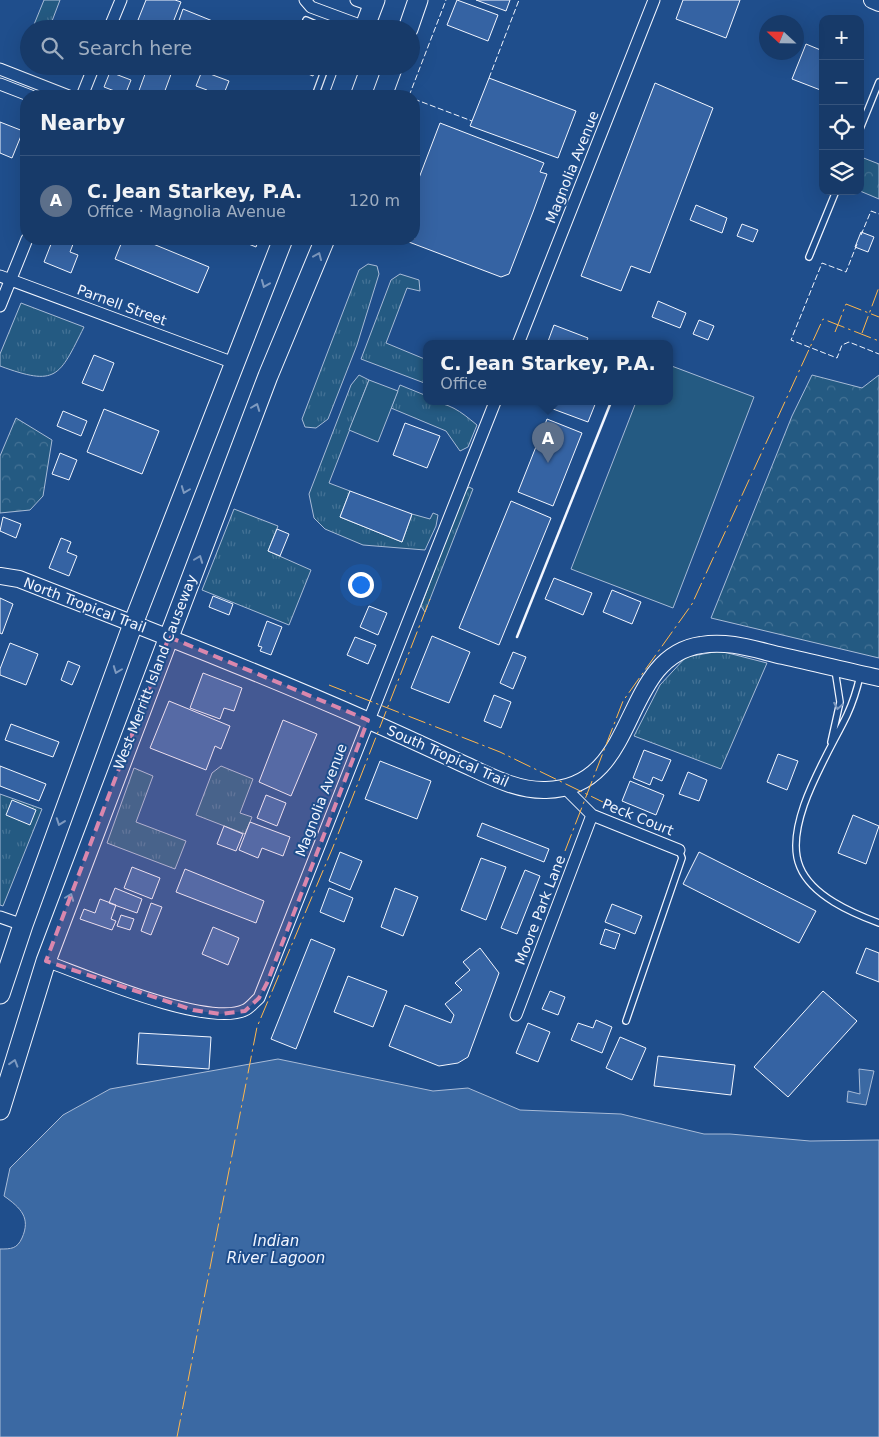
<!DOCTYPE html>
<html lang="en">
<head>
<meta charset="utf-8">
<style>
	body { margin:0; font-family:"DejaVu Sans",sans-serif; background:#244571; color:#f1f3f6 }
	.controls { position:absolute; right:15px; top:15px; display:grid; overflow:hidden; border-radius:10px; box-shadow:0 5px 20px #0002 }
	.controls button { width:45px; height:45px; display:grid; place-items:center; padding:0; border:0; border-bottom:1px solid #36547d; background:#173a69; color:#f1f3f6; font:25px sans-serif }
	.compass { position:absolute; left:759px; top:15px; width:45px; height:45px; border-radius:50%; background:#173a69; box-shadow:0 5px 20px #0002; rotate:292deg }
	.you { position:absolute; left:360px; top:584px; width:18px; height:18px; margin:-12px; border:4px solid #fff; border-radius:50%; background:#1a73e8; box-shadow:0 0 0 8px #1a73e833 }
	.badge { display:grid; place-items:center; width:32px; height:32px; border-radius:50%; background:#ea580c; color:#fff; font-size:16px; font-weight:700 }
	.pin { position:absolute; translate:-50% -41px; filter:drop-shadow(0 1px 2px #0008) }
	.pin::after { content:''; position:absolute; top:26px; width:18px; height:15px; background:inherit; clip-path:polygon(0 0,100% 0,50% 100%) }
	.popup { position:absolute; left:423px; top:340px; width:250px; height:65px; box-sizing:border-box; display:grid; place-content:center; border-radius:10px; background:#173a69; filter:drop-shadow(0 1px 4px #0005); font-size:16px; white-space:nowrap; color:#9eadc0 }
	.popup b { font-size:19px; color:#f1f3f6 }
	.popup::after { content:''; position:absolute; left:50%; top:100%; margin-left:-10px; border:10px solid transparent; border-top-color:#173a69 }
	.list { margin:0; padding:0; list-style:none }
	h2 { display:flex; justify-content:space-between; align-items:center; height:65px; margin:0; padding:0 20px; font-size:21px }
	h2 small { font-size:16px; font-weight:400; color:#9eadc0 }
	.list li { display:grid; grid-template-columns:32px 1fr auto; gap:15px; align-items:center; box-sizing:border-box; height:90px; padding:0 20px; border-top:1px solid #36547d }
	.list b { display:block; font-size:19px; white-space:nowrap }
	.list p { margin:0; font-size:16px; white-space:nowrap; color:#9eadc0 }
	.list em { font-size:16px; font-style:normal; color:#9eadc0 }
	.icon { flex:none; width:28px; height:28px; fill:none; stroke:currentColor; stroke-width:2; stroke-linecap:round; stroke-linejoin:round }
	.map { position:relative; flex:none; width:879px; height:1437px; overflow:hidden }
	.search { position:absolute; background:#173a69; box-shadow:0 5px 20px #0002; left:20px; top:20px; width:400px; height:55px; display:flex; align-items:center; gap:12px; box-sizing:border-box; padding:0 18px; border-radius:28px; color:#9eadc0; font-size:19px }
	.panel { position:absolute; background:#173a69; box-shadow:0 5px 20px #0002; left:20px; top:90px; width:400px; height:155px; border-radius:20px }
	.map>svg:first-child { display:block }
	.grass { fill:url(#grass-tufts); stroke:#a8bbd7 }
	.forest { fill:url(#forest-crowns); stroke:#a8bbd7 }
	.pitch { fill:#245a82; stroke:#a8bbd7 }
	.water { fill:#3b69a3; stroke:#a8bbd7 }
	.building { fill:#3563a3; stroke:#f2f6ff }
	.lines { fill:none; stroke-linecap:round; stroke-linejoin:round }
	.lane-casing { stroke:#f2f6ff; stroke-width:8 }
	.street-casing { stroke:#f2f6ff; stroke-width:13 }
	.secondary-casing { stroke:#f2f6ff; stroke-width:18 }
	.primary-casing { stroke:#f2f6ff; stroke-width:21 }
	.lane { stroke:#1f4e8c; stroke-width:5.5 }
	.street { stroke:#1f4e8c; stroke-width:11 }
	.secondary { stroke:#1f4e8c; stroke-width:16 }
	.primary { stroke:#1f4e8c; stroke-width:19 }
	.fence { stroke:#f2f6ff; stroke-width:1; stroke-dasharray:6 2.5; stroke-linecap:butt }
	.wall { stroke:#f2f6ff; stroke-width:2.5 }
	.power { stroke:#ffb74d; stroke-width:1; stroke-dasharray:18 4 2.5 4; stroke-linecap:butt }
	.oneway { stroke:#7e9ac0 }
	.marked { fill:#da87ad; fill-opacity:0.2; stroke:#da87ad; stroke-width:4; stroke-dasharray:10 6; stroke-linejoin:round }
	.labels { text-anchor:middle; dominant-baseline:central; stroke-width:4; stroke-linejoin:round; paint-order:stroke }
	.street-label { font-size:14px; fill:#f2f6ff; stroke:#1f4e8c }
	.water-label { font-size:15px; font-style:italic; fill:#f2f6ff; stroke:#1f4e8c }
</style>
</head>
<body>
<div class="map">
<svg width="879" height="1437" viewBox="0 0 879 1437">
	<defs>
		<pattern id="grass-tufts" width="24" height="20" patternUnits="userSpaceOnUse" patternTransform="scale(1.25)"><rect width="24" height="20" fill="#245a82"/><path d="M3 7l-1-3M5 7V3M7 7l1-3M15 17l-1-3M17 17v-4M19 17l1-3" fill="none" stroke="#447295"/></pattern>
		<pattern id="forest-crowns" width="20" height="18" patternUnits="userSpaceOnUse" patternTransform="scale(1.25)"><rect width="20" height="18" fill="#245a82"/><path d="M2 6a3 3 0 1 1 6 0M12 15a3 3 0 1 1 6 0" fill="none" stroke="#447295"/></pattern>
	</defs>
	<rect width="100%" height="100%" fill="#1f4e8c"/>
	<path class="grass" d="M44 0H60L49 29 33 27Z
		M368 264 377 266 379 274 357 345 328 419 316 428 305 427 302 419 359 270Z
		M400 274 419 280 420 291 407 288 386 343 427 360V384L361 359 391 280Z
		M21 303 84 327C59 377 57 387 0 366V354Z
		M359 375 369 380 329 483 350 491 340 517 402 542 412 514 430 519 433 513 438 515 436 526 425 550 363 545 325 529 314 518 309 494 351 385Z
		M400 385 427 396V402C449 402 460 411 477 425L468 447 460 451 446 431 391 408Z
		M469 487 473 489 425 612 421 606 464 493Z
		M234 509 278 526 268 551 311 570 289 625 202 590Z
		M720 651 767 663 721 769 634 736 660 685 686 657Z
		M221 766 253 779 240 813 252 817 245 834 196 815 212 773Z
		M134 768 153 776 136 822 186 841 175 869 107 843Z
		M0 794 42 809 3 906 0 905Z"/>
	<path class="forest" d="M861 157 879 164V199L860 191Z
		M812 375 862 388 879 375V658L711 618 792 416Z
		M16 418 52 440 43 496 30 510 0 513V456Z"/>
	<path class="pitch" d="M669 365 754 397 673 608 571 569 636 402H669Z
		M369 380 398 391 378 442 349 430Z"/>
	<path class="water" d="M278 1059 433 1091 468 1088 520 1110 621 1114 704 1134H730L810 1141 879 1140V1437H0V1249C11 1249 17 1249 22 1238 31 1218 21 1208 4 1196L10 1168 63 1115 110 1089Z
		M859 1069 874 1071 866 1105 847 1102 848 1091 860 1094Z"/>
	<path class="building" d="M146 0H175L181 2 172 25 161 21 159 28 138 20Z
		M457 0 498 15 488 41 447 25Z
		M476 0H510L506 11Z
		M683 0H740L726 38 676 19Z
		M183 9 220 24 218 29H176Z
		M806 44 823 51V91L792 79Z
		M148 66H174L163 96H137Z
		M299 66H317L313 76 298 70Z
		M202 71 229 81 223 96H204L207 90 196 86Z
		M110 72 131 80 125 95 104 87Z
		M489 78 576 111 558 158 470 126Z
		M655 83 713 108 650 273 631 266 621 291 581 276Z
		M0 122 23 131 12 158 0 153Z
		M440 123 544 163 540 172 547 174 533 212 509 274 501 277 401 239H414V191Z
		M696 205 727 218 722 233 690 220Z
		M742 224 758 230 753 242 737 236Z
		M861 232 874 237 868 252 855 247Z
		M53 239H75L70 252 78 255 71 273 44 262Z
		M123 239H141L209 267 198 293 115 259Z
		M236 239H259L256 247Z
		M658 301 686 313 680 328 652 317Z
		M699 320 714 326 708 340 693 334Z
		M554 325 588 338 585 344H547Z
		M94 355 114 363 103 391 82 383Z
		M556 402H596L588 422 553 409Z
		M104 409 159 431 142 474 87 452Z
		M63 411 87 421 81 436 57 426Z
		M547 419 582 433 553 506 518 492Z
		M405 423 440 436 427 468 393 455Z
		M60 453 77 460 69 480 52 474Z
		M350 491 412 514 402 542 340 517Z
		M511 501 551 518 499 645 459 628Z
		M3 517 21 524 16 538 0 531Z
		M277 529 289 534 280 556 268 551Z
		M61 538 71 542 67 552 77 556 69 576 49 568Z
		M554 578 592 593 583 615 545 599Z
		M612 590 641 602 632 624 603 612Z
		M213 596 233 604 229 615 209 607Z
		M0 598 13 604 2 634 0 633Z
		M369 606 387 613 378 635 360 627Z
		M267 621 282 627 271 655 260 651 262 647 258 646Z
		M432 636 470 652 449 703 411 688Z
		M355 637 376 645 368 664 347 655Z
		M10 643 38 654 26 685 0 675V669Z
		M513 652 526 657 513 689 500 683Z
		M68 661 80 666 72 685 61 680Z
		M203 673 242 688 234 711 224 708 220 719 190 708Z
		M494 695 511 702 501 728 484 721Z
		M169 701 230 726 221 749 215 746 206 770 150 748Z
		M283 720 317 734 291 796 259 782Z
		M11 724 59 742 53 757 5 740Z
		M644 750 671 760 662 781 653 777 650 785 633 778Z
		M778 754 798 761 787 790 767 782Z
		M380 761 431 781 417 819 365 799Z
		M0 766 46 784 39 801 0 786Z
		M688 772 707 780 699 801 679 794Z
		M630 781 664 795 656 815 622 801Z
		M266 795 286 803 277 826 257 818Z
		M12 800 36 810 30 825 6 815Z
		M853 815 879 826 866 864 838 853Z
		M250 822 290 837 283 856 262 848 258 858 239 850Z
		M482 823 549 849 544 862 477 836Z
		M224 826 243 834 236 851 217 844Z
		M340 852 362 861 350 890 329 881Z
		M699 852 816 911 799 943 683 884Z
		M481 858 506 867 486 920 461 910Z
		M132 867 160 878 152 899 124 888Z
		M185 869 264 901 256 923 176 892Z
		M525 870 540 876 517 934 501 928Z
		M115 888 142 899 137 913 109 903Z
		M329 888 353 898 344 922 320 912Z
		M395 888 418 897 403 936 381 927Z
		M100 899 116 905 111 919 116 921 112 930 80 919 84 909 95 913Z
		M151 903 162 907 151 935 141 931Z
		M612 904 642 916 635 934 605 922Z
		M121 915 134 919 130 930 117 926Z
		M213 927 239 938 228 965 202 954Z
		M605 929 620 934 615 949 600 944Z
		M311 939 335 949 296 1049 271 1039Z
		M480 948 499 973 468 1057 458 1063 439 1066 389 1046 405 1005 451 1023 454 1015 445 1004 462 990 455 983 470 970 463 962Z
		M866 948 879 953V982L856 973Z
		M348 976 387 991 373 1027 334 1012Z
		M550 991 565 997 558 1015 542 1009Z
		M823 991 857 1021 788 1097 754 1067Z
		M596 1020 612 1027 602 1053 571 1040 578 1023 593 1028Z
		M528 1023 550 1032 538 1062 516 1053Z
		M139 1033 211 1037 209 1069 137 1064Z
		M620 1037 646 1048 632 1080 606 1068Z
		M658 1056 735 1065 731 1095 654 1086Z"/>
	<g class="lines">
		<defs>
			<path id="lane" d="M306 20 327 29
				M315 96 326 66
				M860 129 879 82
				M809 257 836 191
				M860 676C857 689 853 702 847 715 829 753 782 825 800 867 812 896 852 913 879 923
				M831 742 840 702 835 670
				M626 1021 682 858 679 850"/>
			<path id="street" d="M305 0 311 7 365 27
				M356 0 373 6
				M109 29 121 0
				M0 69 69 96
				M0 84 31 96
				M82 96 94 66
				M0 276 234 363
				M0 306 27 239
				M518 344 654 0
				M565 788 592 815 679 850
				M0 917 23 925
				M46 961C85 975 208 1028 245 1010 250 1008 255 1001 259 998L495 402
				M516 1015 592 815"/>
			<path id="secondary" d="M872 0 879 3
				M0 576 19 579C136 625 254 670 369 721 399 734 429 748 459 762 486 774 515 791 546 790 641 788 619 657 701 645 729 640 756 650 783 656 815 663 847 671 879 678"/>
			<path id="primary" d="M364 29 375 0
				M408 29 418 0
				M339 96 350 66
				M382 96 393 66
				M0 994 23 925 133 624 283 239
				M0 1110 46 961 268 376 325 239"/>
		</defs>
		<use href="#lane" class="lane-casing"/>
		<use href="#street" class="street-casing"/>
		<use href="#secondary" class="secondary-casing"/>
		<use href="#primary" class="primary-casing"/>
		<use href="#lane" class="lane"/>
		<use href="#street" class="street"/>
		<use href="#secondary" class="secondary"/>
		<use href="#primary" class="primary"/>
		<path class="fence" d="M489 78 519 0
			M409 96 446 0
			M414 99 472 121
			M861 235 871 211 879 214
			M857 244 846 272 822 263 791 340 837 358 842 345 849 342 879 354"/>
		<path class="wall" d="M517 637 611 402"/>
		<path class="power" d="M835 332 846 304 879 317
			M862 333 879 287
			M329 685 500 752 607 804
			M565 851 623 701 692 604 823 319 879 341
			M177 1437 257 1027 333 847 430 599"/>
	</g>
	<defs><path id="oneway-chevron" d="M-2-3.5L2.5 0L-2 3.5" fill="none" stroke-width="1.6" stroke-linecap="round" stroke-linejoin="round" transform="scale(1.25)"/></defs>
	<g class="oneway">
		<use href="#oneway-chevron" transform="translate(318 256) rotate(-67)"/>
		<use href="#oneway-chevron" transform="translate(265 284) rotate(112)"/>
		<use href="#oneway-chevron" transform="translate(256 407) rotate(-69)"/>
		<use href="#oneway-chevron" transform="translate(185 490) rotate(111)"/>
		<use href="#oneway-chevron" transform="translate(199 559) rotate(-69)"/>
		<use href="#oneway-chevron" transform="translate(117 670) rotate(111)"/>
		<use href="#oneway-chevron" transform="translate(838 706) rotate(100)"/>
		<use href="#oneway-chevron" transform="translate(60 822) rotate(110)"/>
		<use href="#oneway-chevron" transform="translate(70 897) rotate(-69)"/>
		<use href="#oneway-chevron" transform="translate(14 1063) rotate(-73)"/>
	</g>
	<path class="marked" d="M169 637 368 720 267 983 259 998 245 1011 220 1014 193 1010 46 961Z"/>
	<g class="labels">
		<g class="street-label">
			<text transform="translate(572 167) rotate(-68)">Magnolia Avenue</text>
			<text transform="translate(122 305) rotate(20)">Parnell Street</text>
			<text transform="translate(85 605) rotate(21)">North Tropical Trail</text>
			<text transform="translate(155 672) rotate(-69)">West Merritt Island Causeway</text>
			<text transform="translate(448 756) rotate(24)">South Tropical Trail</text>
			<text transform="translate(321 800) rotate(-69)">Magnolia Avenue</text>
			<text transform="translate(638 817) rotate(22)">Peck Court</text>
			<text transform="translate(540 910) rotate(-69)">Moore Park Lane</text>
		</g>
		<g class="water-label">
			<text x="276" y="1241">Indian<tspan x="276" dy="17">River Lagoon</tspan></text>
		</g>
	</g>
</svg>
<div class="controls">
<button>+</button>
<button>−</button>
<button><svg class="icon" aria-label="locate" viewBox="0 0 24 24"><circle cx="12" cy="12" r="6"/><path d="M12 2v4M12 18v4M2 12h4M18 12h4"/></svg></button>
<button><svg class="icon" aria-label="layers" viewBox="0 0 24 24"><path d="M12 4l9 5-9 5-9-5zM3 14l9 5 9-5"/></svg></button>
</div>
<svg class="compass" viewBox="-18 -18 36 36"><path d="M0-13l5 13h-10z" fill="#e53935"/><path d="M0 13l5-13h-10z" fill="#9eadc0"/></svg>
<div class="you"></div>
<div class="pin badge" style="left:548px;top:463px;background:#5c6f8a">A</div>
<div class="popup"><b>C. Jean Starkey, P.A.</b>Office</div>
<div class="search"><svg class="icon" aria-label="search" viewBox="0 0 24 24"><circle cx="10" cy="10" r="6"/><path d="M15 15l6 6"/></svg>Search here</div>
<section class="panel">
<h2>Nearby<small></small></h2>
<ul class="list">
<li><span class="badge" style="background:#5c6f8a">A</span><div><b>C. Jean Starkey, P.A.</b><p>Office · Magnolia Avenue</p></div><em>120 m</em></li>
</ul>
</section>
</div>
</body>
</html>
